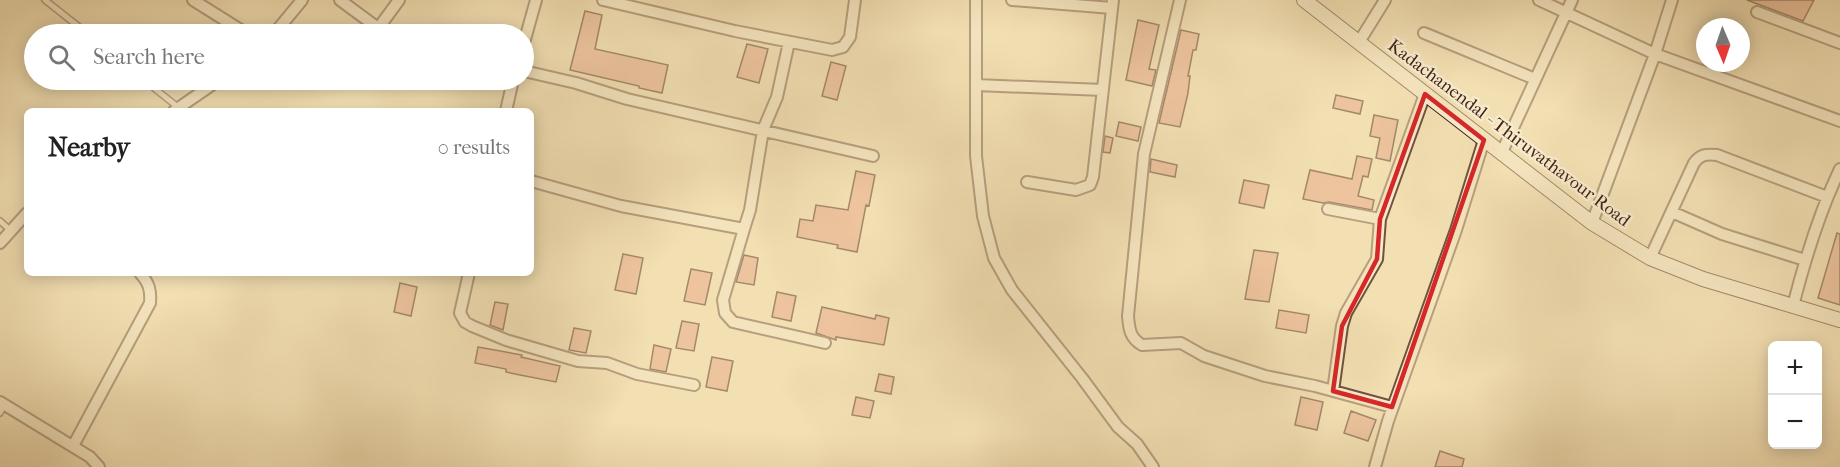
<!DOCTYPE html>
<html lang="en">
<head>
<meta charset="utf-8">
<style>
	body { margin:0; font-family:"IM FELL French Canon",serif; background:#f2f2f2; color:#222 }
	.controls { position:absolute; right:18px; bottom:18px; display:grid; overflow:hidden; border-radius:9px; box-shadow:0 3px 15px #0003 }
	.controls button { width:54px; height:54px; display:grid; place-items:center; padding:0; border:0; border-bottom:2px solid #e0e0e0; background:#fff; color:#222; font:30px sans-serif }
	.compass { position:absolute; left:1696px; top:18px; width:54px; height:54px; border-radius:50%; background:#fff; box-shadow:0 3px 15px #0003; rotate:178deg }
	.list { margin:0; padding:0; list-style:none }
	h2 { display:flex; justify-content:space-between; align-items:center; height:78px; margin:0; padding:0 24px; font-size:26px }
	h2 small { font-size:20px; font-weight:400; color:#767676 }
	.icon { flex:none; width:33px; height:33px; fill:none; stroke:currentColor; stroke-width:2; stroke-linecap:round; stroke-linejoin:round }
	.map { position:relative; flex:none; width:1840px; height:467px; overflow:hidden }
	.search { position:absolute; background:#fff; box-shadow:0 3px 15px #0003; left:24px; top:24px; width:510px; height:66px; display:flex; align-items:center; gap:15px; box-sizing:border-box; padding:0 21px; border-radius:33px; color:#767676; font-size:22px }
	.panel { position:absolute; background:#fff; box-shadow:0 3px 15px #0003; left:24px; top:108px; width:510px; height:168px; border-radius:9px }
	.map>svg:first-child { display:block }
	.building { fill:#e6a585; stroke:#432416; stroke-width:1.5 }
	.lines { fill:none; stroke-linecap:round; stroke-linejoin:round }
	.service-casing { stroke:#6f533d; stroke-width:8 }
	.minor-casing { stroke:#6f533d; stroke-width:14 }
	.secondary-casing { stroke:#432416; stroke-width:16 }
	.service { stroke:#f7eacd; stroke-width:5 }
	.minor { stroke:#f7eacd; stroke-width:10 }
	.secondary { stroke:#f7eacd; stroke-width:14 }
	.marked { fill:none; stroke:#d62828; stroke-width:4.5; stroke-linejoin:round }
	.labels { text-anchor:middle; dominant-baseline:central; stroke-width:5; stroke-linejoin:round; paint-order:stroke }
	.street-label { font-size:18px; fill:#432416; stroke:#f7eacd }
</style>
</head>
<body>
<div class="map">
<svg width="1840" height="467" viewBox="0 0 1840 467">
	<rect width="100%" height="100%" fill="#f2dfb2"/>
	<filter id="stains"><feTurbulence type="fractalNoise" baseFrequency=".00333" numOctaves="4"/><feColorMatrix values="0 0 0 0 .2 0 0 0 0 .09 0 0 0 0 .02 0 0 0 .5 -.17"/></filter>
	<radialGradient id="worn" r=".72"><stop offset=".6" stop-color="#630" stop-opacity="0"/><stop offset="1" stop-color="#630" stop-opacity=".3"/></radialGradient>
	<path class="building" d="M1747 0H1814L1803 21Z
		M585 11 602 15 595 49 668 65 662 93 639 88V86L570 70Z
		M1138 20 1159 25 1149 69 1156 70 1152 86 1126 80Z
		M1181 30 1199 34 1196 50H1193L1188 76H1190L1188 93 1180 127 1159 123Z
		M747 44 768 49 759 83 737 77Z
		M831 62 846 66 837 100 822 96Z
		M1336 95 1363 101 1360 114 1333 108Z
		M1374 115 1398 120 1390 161 1376 158 1380 138 1370 136Z
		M1119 122 1141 127 1138 141 1116 136Z
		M1105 136 1113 138 1110 153 1103 152Z
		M1357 156 1372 159 1368 177 1363 176 1358 196 1374 200 1372 210 1329 202 1323 203 1303 199 1310 170 1352 179Z
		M1151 159 1177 165 1175 177 1150 172Z
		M856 171 875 175 869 206 866 205 857 252 837 248 838 245 797 237 800 219 813 221 816 205 848 210Z
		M1244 180 1269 185 1264 208 1239 203Z
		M1837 233 1840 234V305L1818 298Z
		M1254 250 1278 253 1269 302 1245 299Z
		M623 254 643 258 636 294 615 290Z
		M744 255 758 258 754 285 736 282Z
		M691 269 712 273 705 305 684 301Z
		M400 283 417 287 411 316 394 312Z
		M777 292 796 296 791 321 772 317Z
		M495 302 508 304 503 330 490 325Z
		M822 307 875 319 876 315 889 318 884 345 836 337V340L816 333Z
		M1279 310 1309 315 1306 333 1276 328Z
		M682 321 699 324 694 351 676 348Z
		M574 328 591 331 586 353 569 350Z
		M654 345 671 349 666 372 650 369Z
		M478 347 522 355 521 357 560 366 556 382 520 375 506 372V369L475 363Z
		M712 357 733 361 727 391 706 387Z
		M879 374 894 377 891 394 875 391Z
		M856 397 874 401 870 418 852 415Z
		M1301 397 1323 402 1317 430 1295 425Z
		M1351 411 1376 420 1368 441 1344 433Z
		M1440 451 1464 459 1462 467H1435Z"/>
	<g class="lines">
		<defs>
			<path id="service" d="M45 0 88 34
				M144 80 179 108
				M0 221 10 230
				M0 413 4 405"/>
			<path id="minor" d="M193 0 247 34
				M340 0 386 34
				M603 0 735 31 832 50 843 47 850 37 855 0
				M976 0V156L983 216 994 258 1012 290 1082 378 1118 427 1137 444 1153 467
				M1012 0 1112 8
				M1180 0 1144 154 1128 316C1129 329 1130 338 1142 345L1181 343 1204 356 1265 376 1315 386 1392 407
				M1539 0 1655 54 1840 121
				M1757 12 1840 43
				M377 30 399 0
				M1424 33 1535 79
				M274 34 302 0
				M1359 42 1385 0
				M524 43 536 0
				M524 71 576 83 627 99 873 156
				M976 85 1103 90
				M174 111 219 80
				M506 111 513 80
				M1502 152 1572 0
				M531 181 621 206 744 229 750 210 763 130 777 97 789 42
				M1027 182 1076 190 1090 185 1093 177 1113 0
				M1328 209 1380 219
				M1672 212 1722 234 1805 260
				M1592 223 1655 54 1672 0
				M744 229 723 300 725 313 733 322 825 343
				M0 243 27 213
				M1650 258 1694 163C1701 154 1706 154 1717 155L1827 197
				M469 273 460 313 465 322 472 326 506 340 578 361 607 363 637 374 694 385
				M1793 306C1805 259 1819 213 1840 169
				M1333 391 1342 326 1346 313 1377 259 1380 219 1425 94
				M0 402 90 457 99 467
				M73 446 150 303C151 290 149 283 140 273
				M1375 467 1388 421 1456 230 1484 140"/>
			<path id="secondary" d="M1304 0 1592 223 1650 258 1703 279 1840 320"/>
		</defs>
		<use href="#service" class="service-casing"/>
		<use href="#minor" class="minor-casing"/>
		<use href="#secondary" class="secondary-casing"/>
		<use href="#service" class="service"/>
		<use href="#minor" class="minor"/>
		<use href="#secondary" class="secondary"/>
	</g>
	<path d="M0 0H1840V467H0ZM1425 94 1484 140 1392 407 1333 391 1342 326 1377 259 1380 219Z" fill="#f2dfb2" fill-opacity=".55" fill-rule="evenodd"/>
	<path class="marked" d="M1425 94 1484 140 1392 407 1333 391 1342 326 1377 259 1380 219Z"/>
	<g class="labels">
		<g class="street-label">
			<text transform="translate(1509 133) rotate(37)">Kadachanendal - Thiruvathavour Road</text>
		</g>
	</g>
	<rect width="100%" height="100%" filter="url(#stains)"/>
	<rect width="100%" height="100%" fill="url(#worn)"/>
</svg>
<div class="controls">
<button>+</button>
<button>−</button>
</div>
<svg class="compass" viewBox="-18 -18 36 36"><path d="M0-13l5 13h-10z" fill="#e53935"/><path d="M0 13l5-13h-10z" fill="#767676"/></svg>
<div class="search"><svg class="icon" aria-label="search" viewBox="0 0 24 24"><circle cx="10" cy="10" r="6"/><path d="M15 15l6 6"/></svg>Search here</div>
<section class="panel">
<h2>Nearby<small>0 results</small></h2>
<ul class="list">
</ul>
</section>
</div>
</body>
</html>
